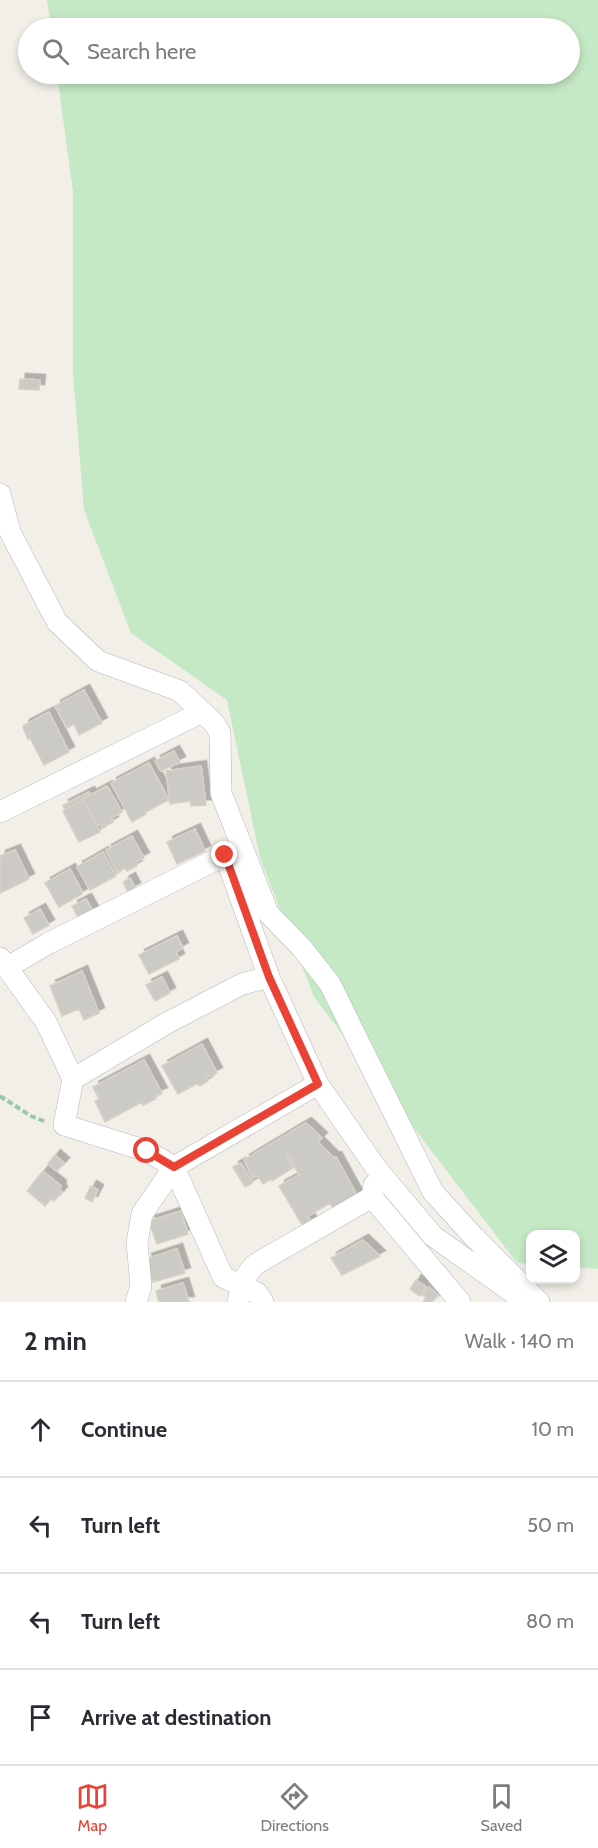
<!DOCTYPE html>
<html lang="en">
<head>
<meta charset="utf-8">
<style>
	body { margin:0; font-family:Cabin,sans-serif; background:#f2f2f3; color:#2b2b33 }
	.controls { position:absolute; right:18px; bottom:18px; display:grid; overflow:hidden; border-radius:12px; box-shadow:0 3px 9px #0003 }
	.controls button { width:54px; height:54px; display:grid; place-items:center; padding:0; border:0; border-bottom:2px solid #e1e1e2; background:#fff; color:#2b2b33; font:30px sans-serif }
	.stop { position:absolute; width:18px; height:18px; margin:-14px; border:4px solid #ea4335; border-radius:50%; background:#fff }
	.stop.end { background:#ea4335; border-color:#fff; box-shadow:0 2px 6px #0008 }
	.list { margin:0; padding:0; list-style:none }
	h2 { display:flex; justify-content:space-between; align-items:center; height:78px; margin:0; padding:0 24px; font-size:26px }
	h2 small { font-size:20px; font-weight:400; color:#7c7c81 }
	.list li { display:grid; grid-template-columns:39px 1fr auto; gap:18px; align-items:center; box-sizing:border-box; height:96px; padding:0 24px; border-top:2px solid #e1e1e2 }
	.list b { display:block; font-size:22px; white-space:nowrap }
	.list em { font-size:20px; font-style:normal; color:#7c7c81 }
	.icon { flex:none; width:33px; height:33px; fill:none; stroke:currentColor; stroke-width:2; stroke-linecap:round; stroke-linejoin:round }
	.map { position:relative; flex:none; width:598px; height:1302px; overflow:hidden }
	.search { position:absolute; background:#fff; box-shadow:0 3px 9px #0003; left:18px; right:18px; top:18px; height:66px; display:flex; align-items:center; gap:15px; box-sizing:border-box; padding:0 21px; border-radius:33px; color:#7c7c81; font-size:22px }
	.sheet { height:462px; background:#fff }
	nav { display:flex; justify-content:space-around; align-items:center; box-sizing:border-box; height:84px; border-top:2px solid #e1e1e2; background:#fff; font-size:16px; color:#7c7c81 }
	nav a { display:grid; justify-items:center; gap:3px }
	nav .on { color:#ea4335 }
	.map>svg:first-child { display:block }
	.green { fill:#c5e8c5 }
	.building { fill:#cccac5; stroke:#d6d1c6; stroke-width:1.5; filter:url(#shadow) }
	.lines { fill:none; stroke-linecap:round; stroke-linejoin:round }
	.minor-casing { stroke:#b5b8bc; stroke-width:22 }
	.path { stroke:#9cc7a9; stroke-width:4; stroke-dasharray:6 3; stroke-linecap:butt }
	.minor { stroke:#fff; stroke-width:21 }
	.route { stroke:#ea4335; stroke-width:8 }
</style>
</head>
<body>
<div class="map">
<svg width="598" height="1302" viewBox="0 0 598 1302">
	<defs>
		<filter id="shadow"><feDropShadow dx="5.5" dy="-5.5" stdDeviation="0" flood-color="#0004"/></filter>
	</defs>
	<rect width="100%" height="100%" fill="#f1efe8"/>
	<path class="green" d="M47 0H598V1269L576 1267V1234H530V1264L517 1263 314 997 260 858 227 700 131 633 84 510 73 373V192L57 74H570V28H51Z"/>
	<path class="building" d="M20 379 40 380 39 390 19 389Z
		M84 690 102 723 79 735 74 724 67 728 55 706Z
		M49 712 69 752 44 765 30 738 28 739 23 728 24 725Z
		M174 751 180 762 161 771 155 761Z
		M149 763 169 800 145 812 146 814 132 822 111 783Z
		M201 766 206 805 191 806 190 801 170 804 166 771Z
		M107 786 122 812 111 818 113 822 102 828 100 824 98 825 83 799Z
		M89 792 90 794 83 798V800L65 810 63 805Z
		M83 800 100 832 79 842 63 811Z
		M195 829 205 851 177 864 167 842Z
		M132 836 144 858 135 862 137 866 127 871 125 868 117 872 106 850Z
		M15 850 29 879 0 893V856Z
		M103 852 116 876 90 890 77 867Z
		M70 869 82 891 81 892 82 894 59 907 45 883Z
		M130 878 135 888 128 892 123 882Z
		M86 899 94 913 80 921 72 906Z
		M40 909 49 925 33 934 24 918Z
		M177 936 183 948 176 952 179 959 149 974 139 955Z
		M82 971 99 1013 84 1020 79 1009 62 1016 50 986Z
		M162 977 170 993 155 1001 146 985Z
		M202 1044 217 1073 206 1078 208 1081 200 1086 198 1083 178 1094 162 1066Z
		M144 1060 162 1093 154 1096 156 1099 143 1105 142 1102 105 1122 95 1101 99 1099 93 1087Z
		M306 1123 322 1138 318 1142 334 1158 336 1157 358 1197 334 1211 330 1203 308 1216 312 1224 304 1228 279 1186 299 1175 288 1155 286 1156 293 1168 272 1181 271 1179 263 1184 257 1175 253 1178 244 1160Z
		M55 1155 64 1163 57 1171 48 1164Z
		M241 1163 253 1183 245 1187 233 1167Z
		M43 1171 61 1186 60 1189 62 1192 54 1201 51 1199 45 1206 27 1191Z
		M91 1186 98 1190 92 1202 85 1198Z
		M181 1211 188 1234 157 1244 149 1221Z
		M363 1240 380 1256 342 1275 331 1258Z
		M177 1249 185 1273 153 1282 146 1259Z
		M416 1280 426 1287 420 1296 410 1289Z
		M183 1283 189 1302H159L156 1291Z
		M429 1287 438 1295 432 1302H423L426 1298 422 1295Z"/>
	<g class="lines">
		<defs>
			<path id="minor" d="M0 494 10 532 57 622 98 661 180 691 214 723 220 733 221 793 268 913 302 948 330 984 433 1192 474 1237 539 1302
				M0 812 202 712
				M225 855 269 977 318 1084 376 1168 433 1236 526 1302
				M0 958 46 1022 73 1079 64 1125 147 1151 174 1167 223 1277 257 1293 263 1302
				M8 967 49 943 225 855 238 852
				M73 1079 167 1023 242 984 269 977
				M374 1185 372 1197 460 1302
				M136 1302 141 1286 137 1243 142 1214 174 1167 318 1084
				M238 1302C241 1286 244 1275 256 1264L372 1197"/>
		</defs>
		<use href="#minor" class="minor-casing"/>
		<path class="path" d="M0 1096 31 1116 46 1122"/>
		<use href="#minor" class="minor"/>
	</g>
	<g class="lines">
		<path class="route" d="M147 1151 174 1167 318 1084 269 977 225 855"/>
	</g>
</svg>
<div class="controls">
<button><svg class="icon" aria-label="layers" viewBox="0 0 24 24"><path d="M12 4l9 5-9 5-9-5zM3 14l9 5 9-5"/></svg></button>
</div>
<div class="stop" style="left:147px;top:1151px"></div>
<div class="stop end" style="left:225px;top:855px"></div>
<div class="search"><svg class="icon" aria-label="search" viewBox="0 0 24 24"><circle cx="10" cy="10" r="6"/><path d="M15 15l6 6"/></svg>Search here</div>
</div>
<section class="sheet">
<h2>2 min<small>Walk · 140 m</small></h2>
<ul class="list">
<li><svg class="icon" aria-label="ahead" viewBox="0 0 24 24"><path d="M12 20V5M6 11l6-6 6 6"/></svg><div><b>Continue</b></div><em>10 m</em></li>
<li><svg class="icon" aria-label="left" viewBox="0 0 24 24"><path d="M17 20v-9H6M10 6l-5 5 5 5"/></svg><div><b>Turn left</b></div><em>50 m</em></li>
<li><svg class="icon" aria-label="left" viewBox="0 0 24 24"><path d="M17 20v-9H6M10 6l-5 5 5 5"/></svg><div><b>Turn left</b></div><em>80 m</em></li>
<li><svg class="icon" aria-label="arrive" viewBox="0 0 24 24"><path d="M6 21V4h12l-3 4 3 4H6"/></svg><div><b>Arrive at destination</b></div></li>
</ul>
</section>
<nav>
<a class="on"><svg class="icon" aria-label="map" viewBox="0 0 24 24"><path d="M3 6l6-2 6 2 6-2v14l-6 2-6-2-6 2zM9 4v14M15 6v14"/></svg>Map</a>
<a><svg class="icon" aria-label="directions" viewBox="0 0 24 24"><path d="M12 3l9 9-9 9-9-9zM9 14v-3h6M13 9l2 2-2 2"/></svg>Directions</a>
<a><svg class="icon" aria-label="saved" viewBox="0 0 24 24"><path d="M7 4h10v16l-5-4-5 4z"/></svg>Saved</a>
</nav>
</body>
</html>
